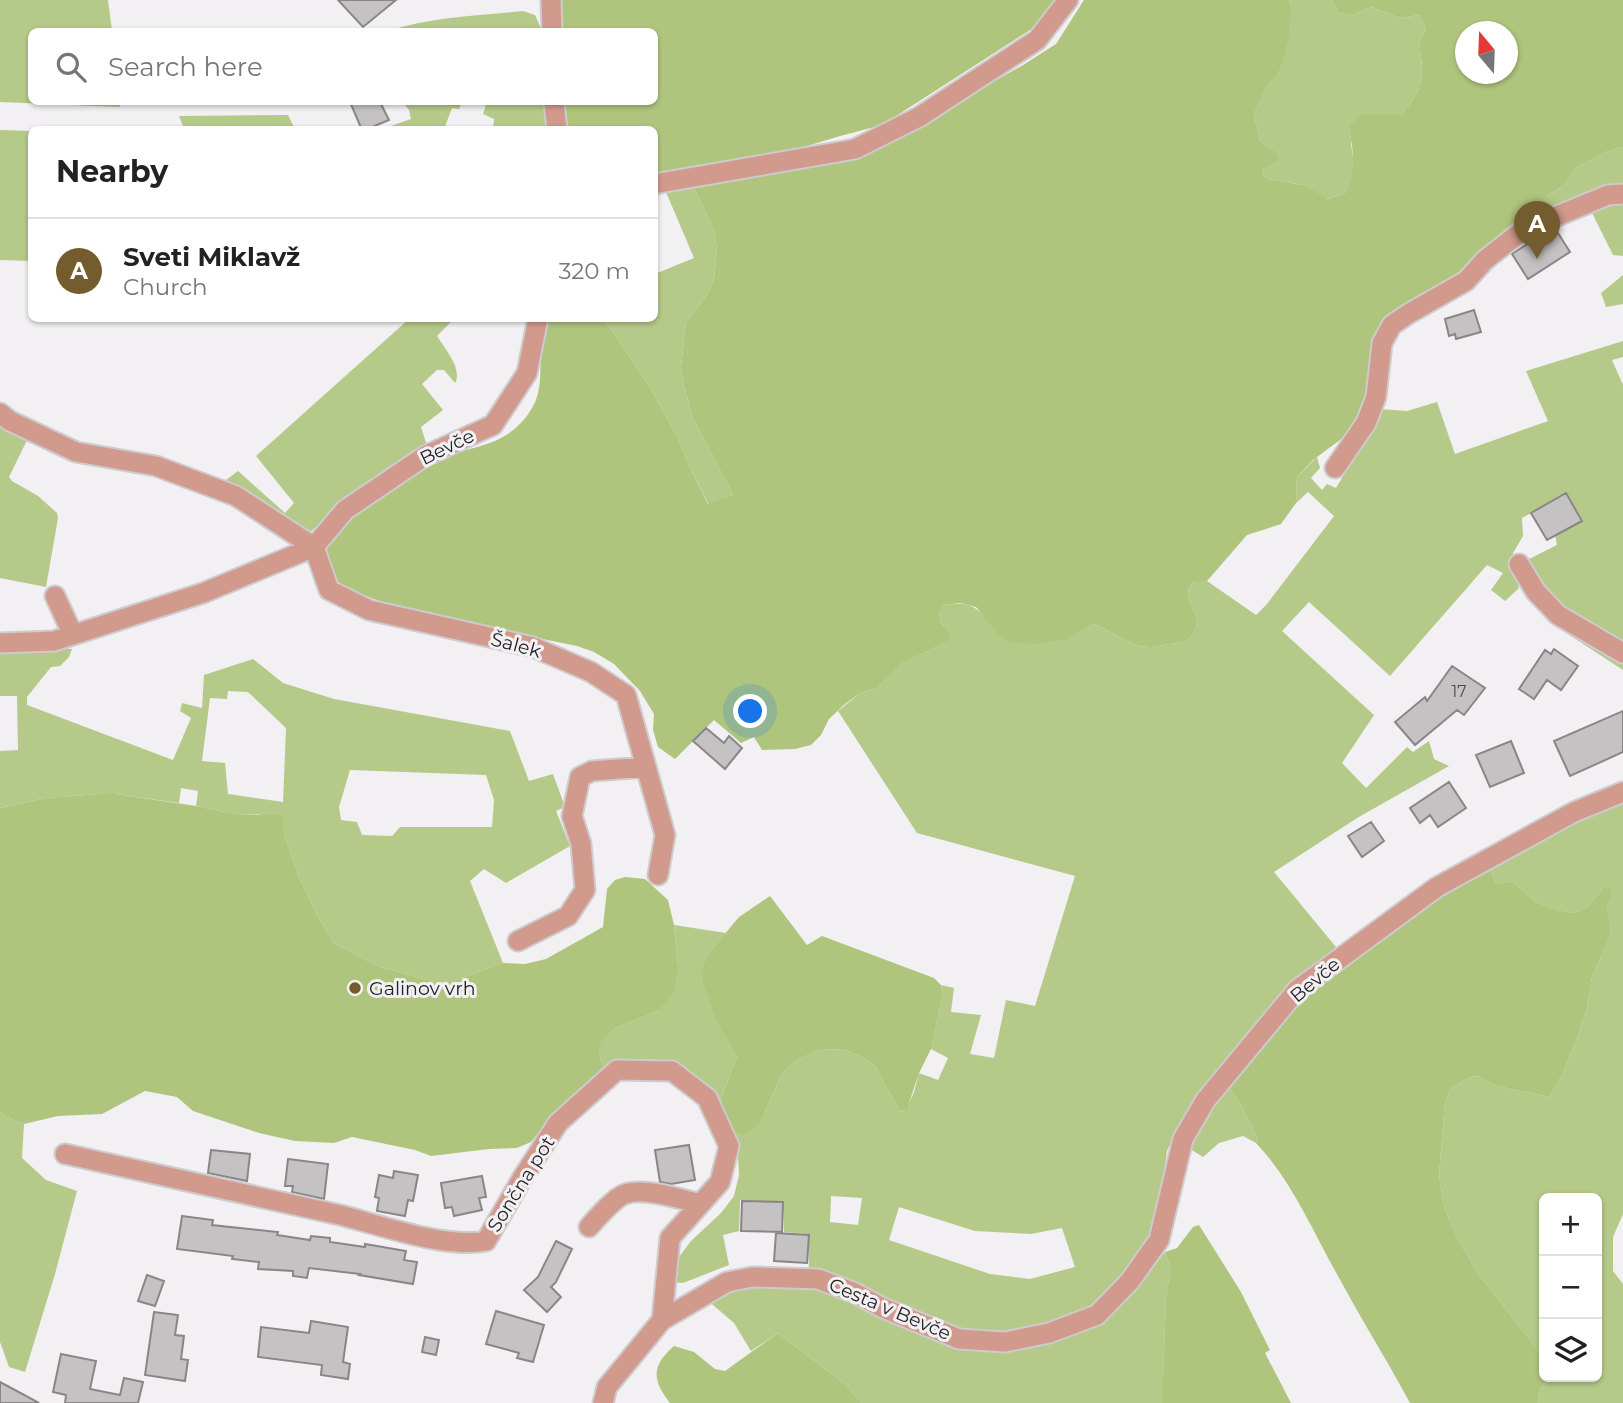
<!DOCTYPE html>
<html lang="en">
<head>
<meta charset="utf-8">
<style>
	body { margin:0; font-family:Montserrat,sans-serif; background:#f2f2f2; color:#222 }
	.controls { position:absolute; right:21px; bottom:21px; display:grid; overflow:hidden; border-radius:10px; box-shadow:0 2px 5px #0004 }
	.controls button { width:63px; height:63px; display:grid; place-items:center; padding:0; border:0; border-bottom:2px solid #e0e0e0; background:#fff; color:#222; font:35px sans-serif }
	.compass { position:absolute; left:1455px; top:21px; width:63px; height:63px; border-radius:50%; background:#fff; box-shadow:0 2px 5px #0004; rotate:341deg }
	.you { position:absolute; left:751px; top:712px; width:24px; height:24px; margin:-18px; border:5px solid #fff; border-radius:50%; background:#1a73e8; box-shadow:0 0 0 10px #1a73e833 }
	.badge { display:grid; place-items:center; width:46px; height:46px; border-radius:50%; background:#735c2d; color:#fff; font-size:23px; font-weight:700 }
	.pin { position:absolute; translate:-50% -58px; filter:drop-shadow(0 2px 4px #0008) }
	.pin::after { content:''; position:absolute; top:37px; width:24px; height:21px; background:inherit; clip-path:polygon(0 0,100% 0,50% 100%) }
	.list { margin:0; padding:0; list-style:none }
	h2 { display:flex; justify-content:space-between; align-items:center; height:91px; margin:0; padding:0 28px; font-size:30px }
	h2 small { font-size:23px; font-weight:400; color:#767676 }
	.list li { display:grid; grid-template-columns:46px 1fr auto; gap:21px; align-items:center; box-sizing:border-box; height:105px; padding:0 28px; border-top:2px solid #e0e0e0 }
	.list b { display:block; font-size:26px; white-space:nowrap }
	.list p { margin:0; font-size:23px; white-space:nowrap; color:#767676 }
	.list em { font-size:23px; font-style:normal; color:#767676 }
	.icon { flex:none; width:38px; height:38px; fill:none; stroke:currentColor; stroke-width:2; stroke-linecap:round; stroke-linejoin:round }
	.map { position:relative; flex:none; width:1623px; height:1403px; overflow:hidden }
	.search { position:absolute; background:#fff; box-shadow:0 2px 5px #0004; left:28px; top:28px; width:630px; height:77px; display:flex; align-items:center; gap:18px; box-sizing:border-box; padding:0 24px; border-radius:10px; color:#767676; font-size:26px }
	.panel { position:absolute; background:#fff; box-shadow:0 2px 5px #0004; left:28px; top:126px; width:630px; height:196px; border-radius:10px }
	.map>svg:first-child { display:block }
	.green { fill:#b5c989; fill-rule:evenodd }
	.forest { fill:#afc57e; fill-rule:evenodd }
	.building { fill:#c5c2c3; stroke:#8a8688; stroke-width:2 }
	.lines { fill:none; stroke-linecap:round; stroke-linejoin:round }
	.minor-casing { stroke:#cdcbce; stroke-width:23 }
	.minor { stroke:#d29a8d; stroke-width:19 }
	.poi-dot { fill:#735c2d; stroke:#f2f0f3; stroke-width:2.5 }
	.labels { text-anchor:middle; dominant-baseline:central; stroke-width:6; stroke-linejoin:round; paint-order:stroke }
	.number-label { font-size:16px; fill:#4c4b4c }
	.street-label { font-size:19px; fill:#242324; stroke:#f2f0f3 }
	.poi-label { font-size:19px; fill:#242324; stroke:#f2f0f3; text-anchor:start }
</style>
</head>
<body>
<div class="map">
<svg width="1623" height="1403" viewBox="0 0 1623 1403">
	<rect width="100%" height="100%" fill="#f2f0f3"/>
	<path class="green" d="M0 0H108L112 31 32 32V102H119L120 107 0 102Z
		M1289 0H1332L1339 13 1353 15 1371 7 1400 18 1419 15 1426 29C1415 47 1422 51 1422 71 1422 88 1412 103 1401 115H1360L1351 144 1354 163 1352 180 1345 193 1326 199 1308 186 1268 179 1264 176 1262 169 1274 150 1260 141 1254 114 1267 87 1278 74 1291 6Z
		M523 11 535 15 542 31H388C431 17 478 16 523 11Z
		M403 102H462L459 109 452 108 444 129H382L411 119 409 110Z
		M487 102H549L552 129H493L494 119 483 114Z
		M288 115 295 129H184L179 116Z
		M0 130 31 131V261L0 260Z
		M1623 147V186L1548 213 1545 197 1564 185 1576 168 1606 152Z
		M691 181 714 230 717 250 714 278 707 295 686 322 681 367 683 382 693 418 733 495 709 505 689 465 678 438 651 389 604 319 654 318 655 274 694 258 666 192 655 197V187Z
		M1623 202V256L1613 255 1589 207Z
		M1623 275V304L1606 307 1601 293Z
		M409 319H454L437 336C445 349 463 369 455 383L444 370H437L422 384 443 410 421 427 427 446 388 468 311 531 305 532 222 483 238 471 285 513 294 503 256 456Z
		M1623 341V357L1612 360 1623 385V670L1568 634 1550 619 1523 562 1557 545 1555 535 1581 518 1567 493 1522 518 1523 536 1513 553 1515 575 1519 588 1505 601 1491 590 1503 573 1487 565 1390 676 1309 602 1282 631 1374 715 1342 763 1366 788 1407 747 1413 752 1429 741 1434 759 1449 766 1357 818 1274 872 1336 947 1294 986 1199 1098 1180 1124 1167 1151 1161 1195 1156 1218 1149 1238 1128 1271 1102 1298 1084 1310 1033 1330 994 1334 961 1329 938 1319 809 1272 808 1234 784 1232 783 1203 740 1200 739 1231 723 1235 729 1265 683 1283 673 1282 676 1261 691 1241 721 1213 734 1196 739 1175 738 1157 730 1132 765 1112 781 1075 797 1060 820 1050 843 1049 862 1057 875 1066 899 1110 905 1112 914 1092 919 1073 938 1080 948 1058 931 1049 943 993 941 985 954 988 951 1012 981 1015 970 1054 994 1058 1006 1000 1035 1006 1075 876 917 833 838 711 860 693 877 688 903 663 945 643 950 632 941 623 939 611 944 605C964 602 973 603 987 619L1085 628 1093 624C1112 630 1131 648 1151 647 1156 647 1162 645 1168 644 1189 643 1193 639 1198 619 1191 604 1181 595 1195 581H1207L1256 615 1267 604 1334 516 1308 492 1296 503 1297 477 1317 457 1320 468 1311 478 1322 490 1327 484 1336 488 1361 446 1379 409 1407 411 1437 402 1455 454 1548 421 1526 371ZM831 1196 862 1198 858 1225 830 1222ZM899 1207 975 1231 1031 1234 1062 1228 1075 1267 1030 1279 990 1274 889 1240Z
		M0 419 30 434 9 477 12 481 38 496 57 513 58 518 46 587 0 578Z
		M58 648 72 649 69 657 60 666 51 667 27 697V705L173 760 191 718 180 711 182 703 202 708 204 675 253 659 283 683 334 699 510 731 529 781 553 774 565 807 556 811 570 846 506 883 484 869 470 881 503 963 456 980 438 983 380 967 334 943 316 913 298 875 284 834 259 814H235L196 806 198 791 181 788 179 803 116 794H99L46 798 0 808V751L18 750 17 696H0V651ZM228 691 248 692 286 728 283 802 228 794 225 763 202 761 210 698 227 699ZM350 770 486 775 494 800 492 827H400L392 836 362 835 357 822 341 820 339 807Z
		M1623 801V1214L1613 1237V1271L1623 1284V1403H1538L1540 1389 1550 1377H1597V1198H1544V1358L1477 1272 1458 1239 1445 1210 1439 1176 1445 1102 1451 1088 1470 1077 1480 1076 1497 1086 1550 1097 1563 1073 1576 1041 1587 1008 1592 977 1611 935 1604 886 1589 906 1575 913 1562 911 1535 902 1513 881 1496 884 1489 867 1552 832Z
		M674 925 726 933 713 948 701 977 737 1056 717 1110 671 1079 651 1075 609 1081 599 1055 600 1040 615 1028 658 1011 678 966Z
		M1228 1086 1241 1105 1258 1139 1256 1143 1243 1136 1219 1143 1203 1157 1187 1147 1199 1123Z
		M0 1111 7 1117 24 1124 22 1158 46 1180 77 1191 55 1274 25 1372 9 1367 0 1342Z
		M1165 1252 1171 1270 1166 1296 1163 1376V1403H862L846 1385 778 1333 751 1351 734 1323 706 1299 731 1287 769 1282 821 1286 922 1336 962 1346 997 1351 1028 1349 1044 1345 1075 1331 1143 1278Z"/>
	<path class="forest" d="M557 0H1062L1038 25 882 125 840 136 771 157 724 161 655 174 654 130 563 129 561 102H654V32H555Z
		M1084 0H1289L1291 6 1288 42 1278 74 1267 87 1254 114 1260 141 1274 150 1279 160 1262 169 1264 176 1268 179 1308 186 1327 199 1345 193C1358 170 1352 152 1350 126L1360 115H1401C1412 103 1422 88 1422 71 1422 51 1415 47 1426 29L1419 15 1400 18 1371 7 1353 15 1339 13 1332 0H1623V147L1606 152 1576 168 1564 185 1545 197 1548 213 1458 283 1391 317 1372 382 1356 428 1313 460 1297 477 1296 503 1281 524 1247 535 1207 581H1195C1181 594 1191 604 1198 619 1193 639 1189 643 1168 644 1162 645 1156 647 1151 647 1131 648 1112 630 1093 624L1065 639 1035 644 1011 642 1000 636 976 607 960 603 944 605 939 612 941 623 950 632V637L945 643 903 663 877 688 860 693 845 704 829 719 821 735 811 745 795 749 762 750 754 737 741 743 714 720 675 759 658 747 653 730 654 714 640 691 614 664 594 652 577 646 513 633 382 602 334 584C327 566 322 557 328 538 332 525 410 468 424 462 464 446 507 451 532 408 544 389 539 362 541 340 541 333 543 326 544 319H604L651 389 678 438 689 465 708 504 733 495 693 418 683 382 681 367 686 322 707 295 714 278 717 250 714 230 691 181 775 171 867 154 1023 65 1056 44ZM1466 32H1508V74H1466Z
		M99 794H116L196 806 235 814 282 815 284 834 298 875 316 913 334 943 380 967 438 983 456 980 503 963 525 964 546 959 603 927 607 889 615 880 625 877 645 879 668 900 674 925 678 966 675 990 658 1011 615 1028 601 1040 599 1055 609 1081 547 1123 531 1142 517 1148 489 1149 431 1156 415 1150 352 1137 334 1143 295 1141 259 1133 193 1111 177 1097 145 1091 102 1114 58 1116 24 1124 7 1117 0 1111V808L46 798Z
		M1489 867 1496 884 1513 881 1535 902 1562 911 1575 913 1589 906 1604 886 1612 891 1607 905 1611 935 1592 977 1587 1008 1576 1041 1563 1073 1550 1097 1497 1086 1479 1076 1470 1077 1451 1088 1445 1102 1439 1176 1445 1210 1458 1239 1477 1272 1544 1358V1377H1550L1540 1389 1538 1403H1410C1387 1360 1361 1319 1338 1276 1312 1230 1292 1181 1256 1143L1258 1139 1241 1105 1228 1086 1298 998 1432 900Z
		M770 896 807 945 822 936 934 978 941 985 943 993 931 1049 919 1073 906 1112 899 1110 875 1066 862 1057 843 1049 820 1050 797 1060 781 1075 765 1112 757 1125 745 1134 730 1132 717 1110 737 1056 716 1019 701 977 704 964 713 948 739 917Z
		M1199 1225 1241 1292 1270 1350 1265 1353 1291 1403H1163V1376L1166 1296 1171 1270 1165 1252 1177 1248 1193 1227Z
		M778 1333 846 1385 862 1403H670C652 1380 651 1366 674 1346L694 1352 715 1369 725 1371Z"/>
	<path class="building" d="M338 0H396L363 27Z
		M350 102H380L389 120 365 130H362Z
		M1556 230 1570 252 1528 279 1512 254 1538 237Z
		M1474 310 1481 332 1456 339 1455 334 1449 336 1445 319Z
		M1566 493 1582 521 1547 540 1531 513Z
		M1554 649 1578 666 1561 690 1547 680 1534 699 1519 689 1545 650 1551 654Z
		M1452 666 1485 688 1464 715 1457 710 1415 745 1395 722 1425 697 1427 701Z
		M1623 711V752L1570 776 1554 741Z
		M706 728 724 743 729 736 742 748 725 769 693 741Z
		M1511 741 1524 773 1490 787 1476 755Z
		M1449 782 1466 808 1438 827 1430 815 1420 823 1410 808Z
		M1371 822 1384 841 1362 857 1348 836Z
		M689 1145 695 1180 671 1184 660 1182 655 1150Z
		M211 1150 250 1154 247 1181 208 1173Z
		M288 1159 328 1164 324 1199 292 1192 293 1186H285Z
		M394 1171 418 1175 413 1201 408 1200 405 1216 377 1211 379 1198 375 1197 379 1175 393 1178Z
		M482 1176 486 1197 479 1198 482 1210 454 1216 452 1207 445 1208 441 1183Z
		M742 1201 783 1202 782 1232 741 1231Z
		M182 1216 213 1220 212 1225 278 1232 277 1235 310 1240 311 1236 330 1238V1242L365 1247V1244L406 1251 404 1260 417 1262 413 1284 359 1275 360 1274 309 1268 307 1278 293 1276V1271L258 1269 259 1262 232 1259 233 1256 177 1249Z
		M776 1233 809 1235 807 1263 774 1261Z
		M556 1241 572 1249 556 1282 551 1287 561 1297 547 1312 524 1290 538 1277Z
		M147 1275 164 1281 155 1306 138 1301Z
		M496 1311 544 1325 533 1362 517 1358 519 1353 486 1344Z
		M154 1312 178 1315 175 1335 184 1336 181 1359 188 1360 185 1381 145 1375Z
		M311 1321 348 1327 343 1362 350 1364 348 1379 321 1375 322 1365 258 1357 261 1327 309 1333Z
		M425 1337 439 1340 436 1355 422 1352Z
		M61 1354 96 1361 90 1389 120 1395 124 1378 143 1382 138 1403H65L66 1395 53 1392Z
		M0 1382 39 1403H0Z"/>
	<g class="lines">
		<defs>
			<path id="minor" d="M551 0 552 32
				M554 102 557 130
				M654 184 855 149 919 117 1037 40 1068 0
				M0 413 10 421 76 452 156 466 236 496 314 547 329 590 369 610 533 647 591 672 626 695 665 835 658 875
				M1335 468 1366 423 1376 397 1382 343 1392 325 1408 314 1466 281 1485 260 1523 230 1608 195 1623 194
				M1519 564 1536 592 1558 615 1623 653
				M55 596 73 635
				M0 643 54 641 203 593 314 547 345 510 425 456 493 425 527 373 538 318
				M518 941 568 916 585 890 581 844 572 816 580 777 592 771 646 767
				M65 1154C157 1174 249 1194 340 1215 380 1225 446 1249 486 1241L523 1177 558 1123 617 1070 672 1071 707 1098 729 1146 720 1182 670 1238 662 1320
				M589 1227C597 1218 614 1198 625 1194 644 1187 681 1199 700 1204
				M603 1403 607 1387 662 1320 727 1282 753 1277 818 1279 855 1293 883 1308 959 1339 1005 1342 1049 1333 1097 1315 1130 1281 1159 1240 1183 1139 1205 1101 1297 990 1437 887 1574 812 1623 792"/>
		</defs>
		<use href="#minor" class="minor-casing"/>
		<use href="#minor" class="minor"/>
	</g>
	<circle class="poi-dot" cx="355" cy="988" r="7"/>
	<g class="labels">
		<g class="number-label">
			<text x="1459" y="691">17</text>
		</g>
		<g class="street-label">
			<text transform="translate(447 447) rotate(-26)">Bevče</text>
			<text transform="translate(516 645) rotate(15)">Šalek</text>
			<text transform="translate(1315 980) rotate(-40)">Bevče</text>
			<text transform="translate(521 1184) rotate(-58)">Sončna pot</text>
			<text transform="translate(890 1309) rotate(23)">Cesta v Bevče</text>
		</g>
		<g class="poi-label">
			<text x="369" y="988">Galinov vrh</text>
		</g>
	</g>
</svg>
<div class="controls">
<button>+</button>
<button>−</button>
<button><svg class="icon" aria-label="layers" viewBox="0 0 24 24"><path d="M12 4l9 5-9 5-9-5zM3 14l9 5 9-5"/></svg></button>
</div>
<svg class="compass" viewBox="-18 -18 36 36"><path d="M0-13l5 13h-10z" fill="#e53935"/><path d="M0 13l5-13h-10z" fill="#767676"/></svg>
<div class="you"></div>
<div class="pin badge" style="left:1537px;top:259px">A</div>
<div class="search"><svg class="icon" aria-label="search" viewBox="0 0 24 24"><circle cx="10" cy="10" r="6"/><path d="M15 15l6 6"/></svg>Search here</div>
<section class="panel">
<h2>Nearby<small></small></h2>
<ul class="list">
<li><span class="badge">A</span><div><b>Sveti Miklavž</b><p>Church</p></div><em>320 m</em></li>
</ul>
</section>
</div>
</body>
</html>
